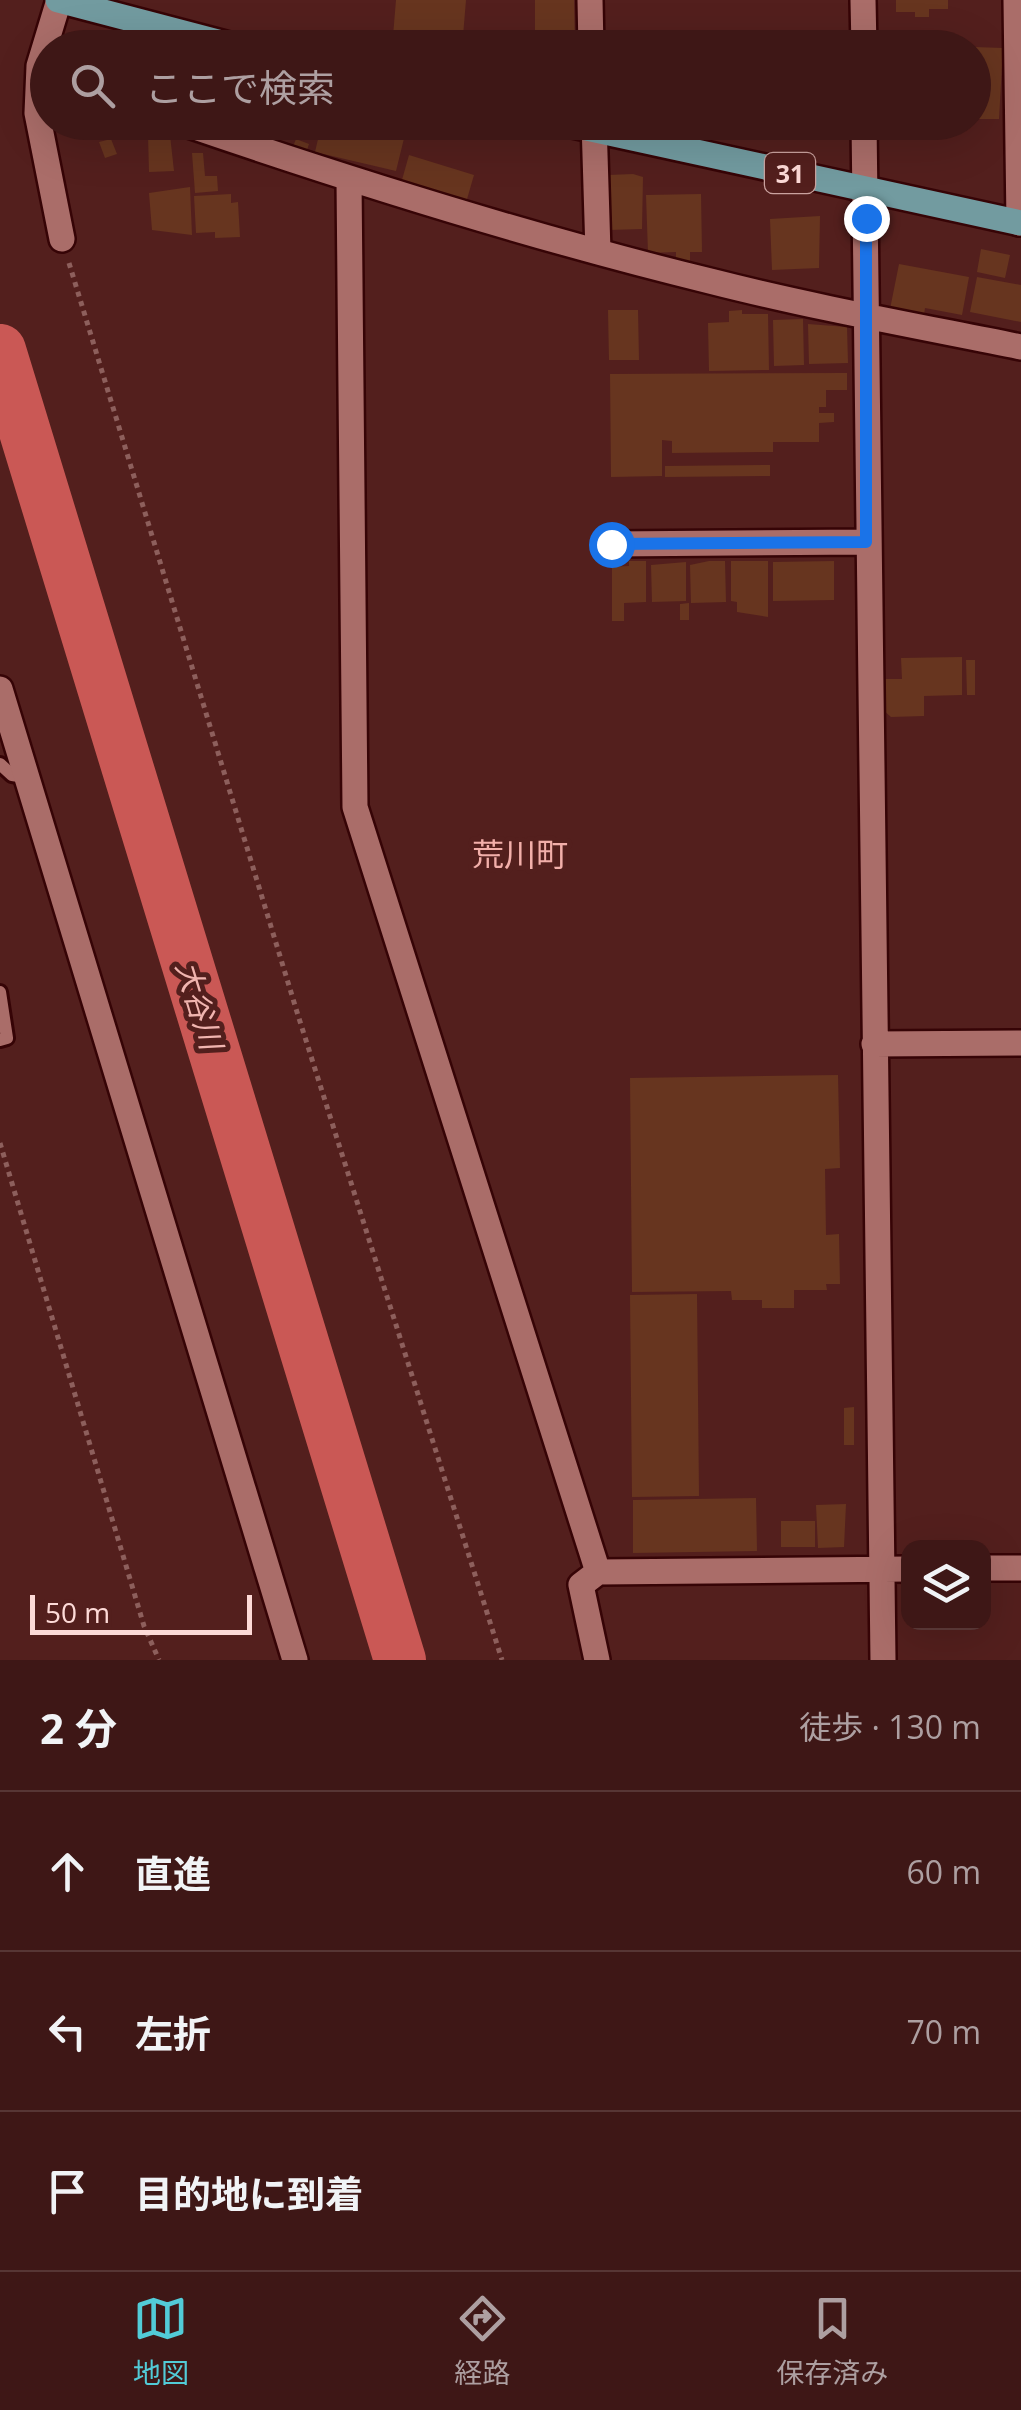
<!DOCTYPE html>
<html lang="ja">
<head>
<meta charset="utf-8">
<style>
	body { margin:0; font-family:"Open Sans","Noto Sans JP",sans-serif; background:#492423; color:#f1f3f6 }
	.controls { position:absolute; right:30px; bottom:30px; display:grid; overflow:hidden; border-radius:20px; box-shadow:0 10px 40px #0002 }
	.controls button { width:90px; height:90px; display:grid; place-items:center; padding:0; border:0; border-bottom:2px solid #573635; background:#3e1716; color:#f1f3f6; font:50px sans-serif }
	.scale { position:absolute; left:30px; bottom:25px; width:222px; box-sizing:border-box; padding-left:10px; border:5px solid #fddad7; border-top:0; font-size:28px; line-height:35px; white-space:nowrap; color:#fddad7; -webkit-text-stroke:8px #531f1d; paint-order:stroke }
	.stop { position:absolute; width:30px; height:30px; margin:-22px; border:8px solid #1a73e8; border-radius:50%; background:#fff }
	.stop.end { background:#1a73e8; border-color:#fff; box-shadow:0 2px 10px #0008 }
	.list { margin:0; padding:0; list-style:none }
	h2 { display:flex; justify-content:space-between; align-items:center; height:130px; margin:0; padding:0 40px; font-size:42px }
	h2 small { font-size:32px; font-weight:400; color:#ad9fa1 }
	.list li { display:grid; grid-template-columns:65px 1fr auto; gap:30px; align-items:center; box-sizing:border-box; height:160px; padding:0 40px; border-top:2px solid #573635 }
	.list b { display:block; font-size:38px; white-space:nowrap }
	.list em { font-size:32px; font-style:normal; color:#ad9fa1 }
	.icon { flex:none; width:55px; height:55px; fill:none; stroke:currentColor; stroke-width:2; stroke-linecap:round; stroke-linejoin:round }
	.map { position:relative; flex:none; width:1021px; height:1660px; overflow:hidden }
	.search { position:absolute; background:#3e1716; box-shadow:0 10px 40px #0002; left:30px; right:30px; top:30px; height:110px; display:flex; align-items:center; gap:25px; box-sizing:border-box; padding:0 35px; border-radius:55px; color:#ad9fa1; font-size:38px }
	.sheet { height:610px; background:#3e1716 }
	nav { display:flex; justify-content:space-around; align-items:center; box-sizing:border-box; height:140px; border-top:2px solid #573635; background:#3e1716; font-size:28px; color:#ad9fa1 }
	nav a { display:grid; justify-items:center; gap:5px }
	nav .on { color:#52cbd7 }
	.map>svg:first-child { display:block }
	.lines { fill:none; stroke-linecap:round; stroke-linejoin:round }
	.river { stroke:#ca5855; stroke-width:52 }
	.building { fill:#67351f }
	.lane-casing { stroke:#360406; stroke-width:18 }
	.street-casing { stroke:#360406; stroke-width:30 }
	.primary-casing { stroke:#360406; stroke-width:30 }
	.path { stroke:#8d5f5c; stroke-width:5; stroke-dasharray:5 5; stroke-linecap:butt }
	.lane { stroke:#aa6d69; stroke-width:12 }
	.street { stroke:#aa6d69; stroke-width:25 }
	.primary { stroke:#729ba0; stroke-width:25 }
	.route { stroke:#1a73e8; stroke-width:12 }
	.labels { text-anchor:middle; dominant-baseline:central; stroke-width:10; stroke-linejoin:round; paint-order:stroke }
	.shield { fill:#531f1d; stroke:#caa29f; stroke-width:2.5 }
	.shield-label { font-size:25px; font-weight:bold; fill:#fddad7 }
	.water-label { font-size:30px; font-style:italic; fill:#f0b4af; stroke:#531f1d }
	.quarter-label { font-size:32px; fill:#f2afaa; stroke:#531f1d }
</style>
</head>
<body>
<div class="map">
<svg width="1021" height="1660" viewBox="0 0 1021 1660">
	<rect width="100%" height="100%" fill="#531f1d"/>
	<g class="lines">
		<path class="river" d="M0 350 400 1660"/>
	</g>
	<path class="building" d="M396 0H466L462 48H437L393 36Z
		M535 0H574L575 46 535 47Z
		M896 0H948V9H929V17H915V12H896Z
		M974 47 1003 48 999 119H976Z
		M322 122H408L396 171 315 152Z
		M148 135H170L174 171 149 172Z
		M111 139 117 154 105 158 99 142Z
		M296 139 309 144 306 153 292 149Z
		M192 153H203L205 176H217L218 191 195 193Z
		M409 155 474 175 465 206 400 187Z
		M633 174 643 177 642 229 609 230 608 175Z
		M190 187 192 235 152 230 149 193Z
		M231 194V203L238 202 240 237 215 238V232L196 233 194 196Z
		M701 194 702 252H690V263H676V252L648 253 646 195Z
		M820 216 819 268 772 270 770 219Z
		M981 249 1010 255 1005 278 977 272Z
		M899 264 969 277 962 315 925 308 924 315 890 309Z
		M977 277 1021 285V322L970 312Z
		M608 310H638L639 360H609Z
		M742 310V314H768L769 370 709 371 708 323 729 322V311Z
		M803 319 804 365 774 366 773 320Z
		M808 324 847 327 848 363 809 364Z
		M847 373V390H826V407H819V413H834V422L819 423V442H773V452L672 453V441L662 440V476L611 477 610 374Z
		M770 465V476L665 477V466Z
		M629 561H646V602L624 603V621H612V567L629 566Z
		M709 561H725L726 602 691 603 690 565Z
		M731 561H768V617L737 612V602L731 601Z
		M834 561V600L773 601V562Z
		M686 562V601L652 602 651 565Z
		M689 603V620H680V604Z
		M962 657V695L924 696V716L891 717 883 710 882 679H902L901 658Z
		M966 660H975V695H967Z
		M838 1075 840 1168 825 1169 826 1235 839 1234 840 1284H826L827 1290H794V1308H762V1300H732L731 1291 632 1292 630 1078Z
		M697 1294 699 1496 632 1497 630 1295Z
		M854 1407V1445H844V1408Z
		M756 1498 757 1551 633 1553V1500Z
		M846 1504 844 1547 818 1548 816 1505Z
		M781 1521H815V1547H781Z"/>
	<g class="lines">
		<defs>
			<path id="lane" d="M0 764 12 775 25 777
				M0 992 7 1038 0 1040"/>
			<path id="street" d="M59 0 39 66 37 113 62 239
				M590 0 591 48
				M863 0 864 48
				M1016 0 1019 223
				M180 122C355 182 530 237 710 281 812 307 917 326 1021 347
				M594 122 598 252
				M864 122 883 1660
				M349 180 355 807 598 1572 581 1585 597 1660
				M611 544 866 542
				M0 689 295 1660
				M874 1044 1021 1043
				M984 1568H1021
				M598 1572 908 1569"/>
			<path id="primary" d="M58 0 241 48
				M559 122 1021 223"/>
		</defs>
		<use href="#lane" class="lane-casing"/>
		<use href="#street" class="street-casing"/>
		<use href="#primary" class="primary-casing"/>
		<path class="path" d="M69 263 297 1012 502 1660
			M0 1143 144 1626 159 1660"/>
		<use href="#lane" class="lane"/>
		<use href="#street" class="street"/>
		<use href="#primary" class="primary"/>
	</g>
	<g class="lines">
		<path class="route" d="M611 544 866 542V218"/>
	</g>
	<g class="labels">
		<rect class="shield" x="765" y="153" width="50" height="40" rx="8"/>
		<g class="shield-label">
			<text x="790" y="173">31</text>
		</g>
		<g class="water-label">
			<text transform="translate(200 1005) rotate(73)">大谷川</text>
		</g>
		<g class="quarter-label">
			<text x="520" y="853">荒川町</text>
		</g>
	</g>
</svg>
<div class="controls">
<button><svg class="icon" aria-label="layers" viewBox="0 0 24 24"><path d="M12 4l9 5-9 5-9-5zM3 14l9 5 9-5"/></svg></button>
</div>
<div class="scale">50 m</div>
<div class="stop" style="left:611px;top:544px"></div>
<div class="stop end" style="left:866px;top:218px"></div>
<div class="search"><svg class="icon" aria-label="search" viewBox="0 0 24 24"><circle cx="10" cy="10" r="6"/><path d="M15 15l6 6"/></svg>ここで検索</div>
</div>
<section class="sheet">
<h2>2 分<small>徒歩 · 130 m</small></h2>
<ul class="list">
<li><svg class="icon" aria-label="ahead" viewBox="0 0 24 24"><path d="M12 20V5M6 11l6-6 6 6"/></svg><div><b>直進</b></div><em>60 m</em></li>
<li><svg class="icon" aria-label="left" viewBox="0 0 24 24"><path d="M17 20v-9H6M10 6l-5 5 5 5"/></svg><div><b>左折</b></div><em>70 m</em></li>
<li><svg class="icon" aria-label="arrive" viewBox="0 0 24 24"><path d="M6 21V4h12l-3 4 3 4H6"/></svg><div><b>目的地に到着</b></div></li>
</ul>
</section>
<nav>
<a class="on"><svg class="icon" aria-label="map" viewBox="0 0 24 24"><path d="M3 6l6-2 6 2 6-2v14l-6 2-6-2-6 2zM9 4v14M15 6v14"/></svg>地図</a>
<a><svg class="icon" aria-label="directions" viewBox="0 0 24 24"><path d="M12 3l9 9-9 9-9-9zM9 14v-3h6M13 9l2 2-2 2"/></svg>経路</a>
<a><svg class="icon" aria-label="saved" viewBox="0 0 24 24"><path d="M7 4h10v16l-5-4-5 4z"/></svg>保存済み</a>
</nav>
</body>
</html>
